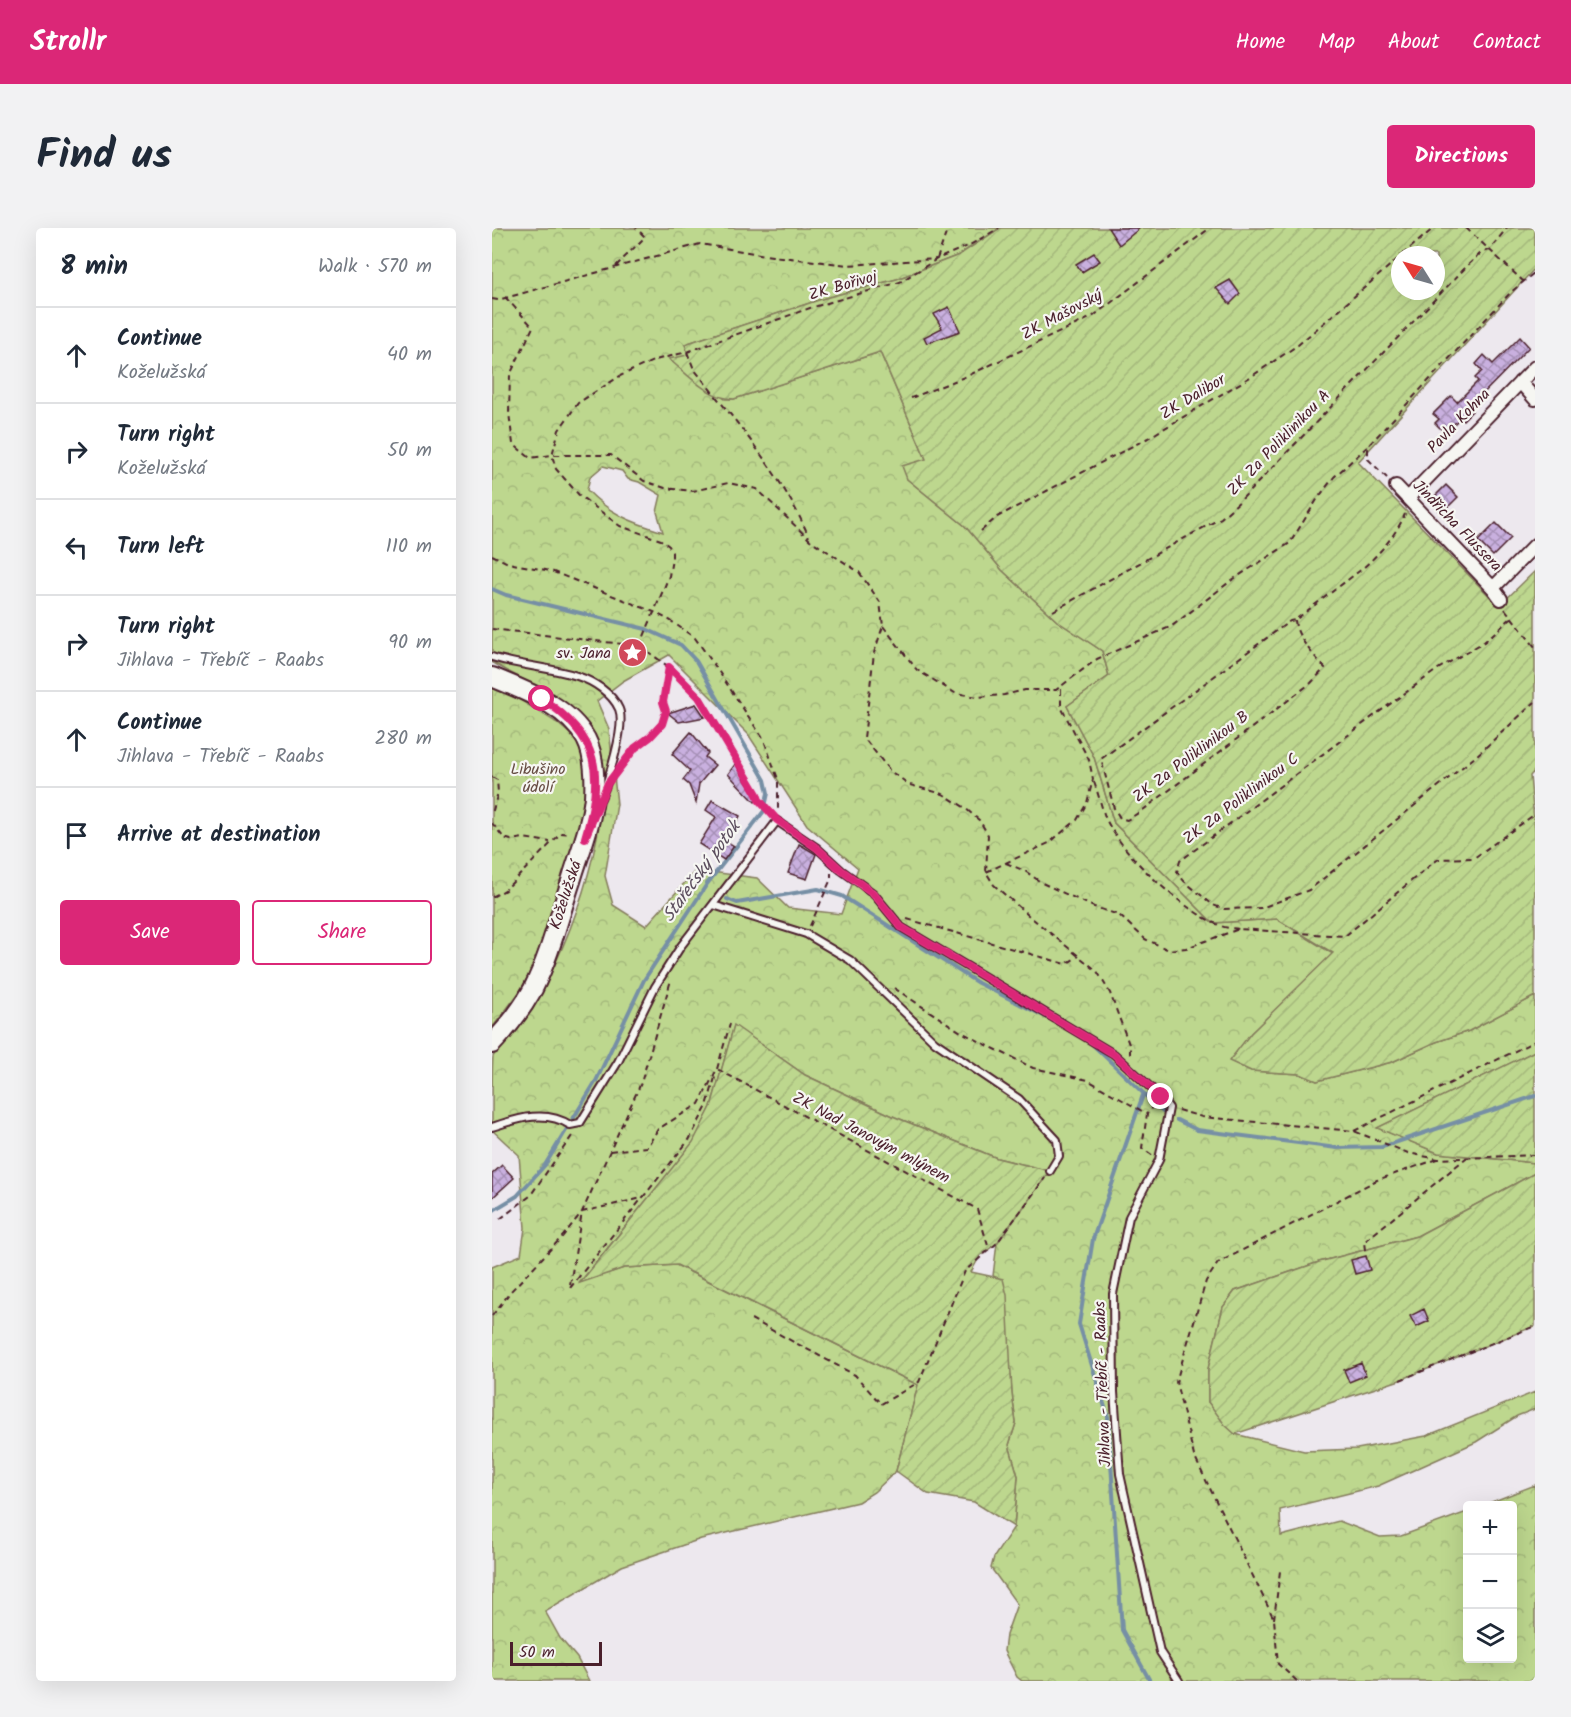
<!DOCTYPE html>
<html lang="en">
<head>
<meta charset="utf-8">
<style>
	body { margin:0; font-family:Kalam,sans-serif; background:#f2f2f3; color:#1f2937 }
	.controls { position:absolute; right:18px; bottom:18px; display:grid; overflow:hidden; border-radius:6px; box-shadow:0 6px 24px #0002 }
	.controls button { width:54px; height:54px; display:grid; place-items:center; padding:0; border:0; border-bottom:2px solid #e0e1e3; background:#fff; color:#1f2937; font:30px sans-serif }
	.compass { position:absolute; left:899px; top:18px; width:54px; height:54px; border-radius:50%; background:#fff; box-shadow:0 6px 24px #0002; rotate:307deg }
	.scale { position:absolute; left:18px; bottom:15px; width:92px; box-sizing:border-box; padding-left:6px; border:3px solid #4a1f2b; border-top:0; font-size:16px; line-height:21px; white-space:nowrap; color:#4a1f2b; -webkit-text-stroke:4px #f6f6f2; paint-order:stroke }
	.stop { position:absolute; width:18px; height:18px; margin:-14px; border:4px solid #db2777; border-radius:50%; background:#fff }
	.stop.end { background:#db2777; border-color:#fff; box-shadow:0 2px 6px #0008 }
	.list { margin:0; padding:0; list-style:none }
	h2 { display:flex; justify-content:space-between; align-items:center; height:78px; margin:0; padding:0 24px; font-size:26px }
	h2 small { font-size:20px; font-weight:400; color:#747a83 }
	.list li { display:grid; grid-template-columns:39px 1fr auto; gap:18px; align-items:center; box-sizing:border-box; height:96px; padding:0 24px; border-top:2px solid #e0e1e3 }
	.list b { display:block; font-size:22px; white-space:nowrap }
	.list p { margin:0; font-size:20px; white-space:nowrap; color:#747a83 }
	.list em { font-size:20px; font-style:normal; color:#747a83 }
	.actions { display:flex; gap:12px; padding:18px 24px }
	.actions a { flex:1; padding:14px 0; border:2px solid #db2777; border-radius:6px; text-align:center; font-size:21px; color:#db2777 }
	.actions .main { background:#db2777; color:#fff }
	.icon { flex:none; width:33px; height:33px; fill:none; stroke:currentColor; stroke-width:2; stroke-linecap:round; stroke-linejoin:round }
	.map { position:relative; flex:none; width:1043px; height:1453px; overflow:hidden; border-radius:6px }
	header { display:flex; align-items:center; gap:36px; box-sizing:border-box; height:84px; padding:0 30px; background:#db2777; color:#fff }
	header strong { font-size:28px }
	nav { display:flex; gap:33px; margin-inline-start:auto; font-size:21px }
	.intro { display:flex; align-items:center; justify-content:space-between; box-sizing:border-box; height:144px; padding:0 36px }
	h1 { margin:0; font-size:42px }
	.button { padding:15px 27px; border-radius:6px; background:#db2777; color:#fff; font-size:21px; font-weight:700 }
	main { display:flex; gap:36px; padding:0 36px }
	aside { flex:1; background:#fff; border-radius:6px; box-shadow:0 6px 24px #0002 }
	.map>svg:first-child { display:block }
	.forest { fill:url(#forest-crowns); stroke:#847b5c; stroke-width:1.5; fill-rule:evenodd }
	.garden { fill:url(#garden-furrows); stroke:#847b5c; stroke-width:1.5; fill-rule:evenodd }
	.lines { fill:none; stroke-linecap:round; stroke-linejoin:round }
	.stream { stroke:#768fa5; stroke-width:4 }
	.building { fill:url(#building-cross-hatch); stroke:#4a1f2b; stroke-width:1.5 }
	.service-casing { stroke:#4a1f2b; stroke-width:10 }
	.minor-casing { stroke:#4a1f2b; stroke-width:16 }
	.secondary-casing { stroke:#4a1f2b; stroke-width:22 }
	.path { stroke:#4a1f2b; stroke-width:2; stroke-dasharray:6 4.5; stroke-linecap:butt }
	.service { stroke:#f6f6f2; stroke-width:6 }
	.minor { stroke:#f6f6f2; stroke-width:12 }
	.secondary { stroke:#f6f6f2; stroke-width:18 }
	.route { stroke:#db2777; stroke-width:8 }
	.labels { text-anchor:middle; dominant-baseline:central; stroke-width:4.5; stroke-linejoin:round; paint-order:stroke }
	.street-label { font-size:16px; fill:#4a1f2b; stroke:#f6f6f2 }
	.poi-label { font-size:16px; fill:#4a1f2b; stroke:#f6f6f2; text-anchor:end }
	.park-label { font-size:16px; fill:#674d44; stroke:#f6f6f2 }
	.water-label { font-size:18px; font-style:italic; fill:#5c4e5e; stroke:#f6f6f2 }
</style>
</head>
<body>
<header>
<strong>Strollr</strong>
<nav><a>Home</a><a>Map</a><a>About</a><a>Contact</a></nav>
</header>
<div class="intro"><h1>Find us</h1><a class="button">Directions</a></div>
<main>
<aside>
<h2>8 min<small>Walk · 570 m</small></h2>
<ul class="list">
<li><svg class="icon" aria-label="ahead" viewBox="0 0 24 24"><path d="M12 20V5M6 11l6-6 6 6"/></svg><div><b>Continue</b><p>Koželužská</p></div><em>40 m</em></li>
<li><svg class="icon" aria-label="right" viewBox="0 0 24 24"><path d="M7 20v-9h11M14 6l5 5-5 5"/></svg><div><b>Turn right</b><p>Koželužská</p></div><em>50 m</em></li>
<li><svg class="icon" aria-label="left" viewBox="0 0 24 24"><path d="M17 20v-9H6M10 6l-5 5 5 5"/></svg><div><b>Turn left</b></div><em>110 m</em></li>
<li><svg class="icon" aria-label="right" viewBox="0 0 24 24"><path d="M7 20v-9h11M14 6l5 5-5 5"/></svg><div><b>Turn right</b><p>Jihlava - Třebíč - Raabs</p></div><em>90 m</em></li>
<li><svg class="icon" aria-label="ahead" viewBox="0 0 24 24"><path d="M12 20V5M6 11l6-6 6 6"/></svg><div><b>Continue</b><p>Jihlava - Třebíč - Raabs</p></div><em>280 m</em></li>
<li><svg class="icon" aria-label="arrive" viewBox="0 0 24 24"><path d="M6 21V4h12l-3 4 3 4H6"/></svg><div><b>Arrive at destination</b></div></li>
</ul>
<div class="actions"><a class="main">Save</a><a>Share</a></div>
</aside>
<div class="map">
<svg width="1043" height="1453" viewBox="0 0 1043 1453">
	<defs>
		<pattern id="forest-crowns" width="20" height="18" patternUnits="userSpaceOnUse" patternTransform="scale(1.5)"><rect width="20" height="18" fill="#bdd78e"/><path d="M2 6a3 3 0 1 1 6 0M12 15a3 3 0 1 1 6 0" fill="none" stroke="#a4b87b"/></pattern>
		<pattern id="garden-furrows" width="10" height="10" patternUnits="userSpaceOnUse" patternTransform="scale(1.5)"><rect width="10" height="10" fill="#bdd78e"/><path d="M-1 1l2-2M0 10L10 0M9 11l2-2" fill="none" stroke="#a4b87b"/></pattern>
		<pattern id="building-cross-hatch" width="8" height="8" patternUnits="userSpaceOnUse" patternTransform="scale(1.5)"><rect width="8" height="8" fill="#c9b0df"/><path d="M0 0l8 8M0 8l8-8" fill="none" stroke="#a58fb5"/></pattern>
	</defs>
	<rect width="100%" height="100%" fill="#ede8ee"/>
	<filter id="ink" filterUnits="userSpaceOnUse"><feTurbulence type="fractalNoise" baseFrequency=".0167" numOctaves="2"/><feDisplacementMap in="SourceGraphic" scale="12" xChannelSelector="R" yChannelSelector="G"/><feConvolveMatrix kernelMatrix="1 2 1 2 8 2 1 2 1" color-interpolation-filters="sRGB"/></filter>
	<g filter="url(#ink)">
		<path class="forest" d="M0 0H508L467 27 405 51 333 70 193 116 196 127 178 132 233 171H242L388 124 434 231 415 251 473 298 510 342 565 393 610 423 617 448 575 478 602 529 622 595 721 695 785 691 841 726 759 805 738 833 759 843 808 846 825 853 900 834 944 814 977 803 1043 768V823L886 900 946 925 1043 935V945L925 1008 827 1034 743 1063 731 1079 716 1141V1174L743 1206 812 1223 865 1221 934 1208 1043 1164V1181L1025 1188 984 1214 886 1258 788 1282 789 1308 847 1293 888 1309 909 1308 975 1284V1430H1020V1278L992 1277 1043 1257V1453H530L525 1449 512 1423 514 1407 525 1376 499 1340 502 1329 522 1299 526 1248 517 1217 524 1195 520 1166 511 1052 501 1048 505 1015 558 943 505 930 403 889 313 847 242 798 219 879 202 914 88 1054 132 1040 184 1037 426 1157 404 1243 382 1264 366 1274 209 1311 130 1338 53 1383 68 1410 85 1430 97 1453H0V1039L29 1027 33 1000 27 927 0 902C0 890 0 837 1 829 9 812 31 792 42 775 79 717 129 577 104 511 102 507 101 502 98 499 78 474 28 451 0 434ZM111 238 130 243 136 251 147 254 169 267 165 284 171 304C139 294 118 286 95 262L98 249ZM177 427 256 506 315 597 366 640 349 686 296 680 265 650 204 642 154 698 121 677 113 648 125 576 117 501 105 473 131 453Z
			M0 455 64 494 84 511 90 527 94 554 87 609 47 729 26 766 0 800Z"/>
		<path class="garden" d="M508 0H1043V40L866 234 1007 378 1043 343V542L1038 548 1043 603V768L977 803 944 814 900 834 825 853 808 846 759 843 737 833 759 805 841 725 785 691 721 695 622 595 602 529 575 478 617 448 610 423 565 393 510 342 473 298 415 251 410 238 434 231 388 124 242 171C217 171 196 147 177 131L196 127 193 116 333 70 405 51 467 27ZM908 27H944V63H908Z
			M242 797 313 847 403 889 505 930 558 943 505 1015 488 1028 479 1044 511 1051 515 1067 520 1166 524 1195 517 1217 526 1248 522 1299 482 1274 436 1266 404 1243 426 1157 185 1037 132 1040 88 1055 201 914 219 879Z
			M1043 823V935L946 925 885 900Z
			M1043 945V1098L908 1152 743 1206 733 1197 716 1174V1141L731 1079 743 1063 827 1034 925 1008Z"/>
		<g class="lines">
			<path class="stream" d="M0 361 14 367 154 401 189 417 204 433 273 552 276 565 272 583 215 656 152 752 104 853 53 937 25 968 0 983
				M235 671 245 675 326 661 350 668 486 755 558 791
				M600 816 671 884
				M651 867 601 1011 587 1096 616 1189 630 1402 658 1453
				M685 892 705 902 845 920 890 919 1043 868"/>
		</g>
		<path class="building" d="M616 0H648L627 17Z
			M602 25 608 33 590 44 584 36Z
			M738 52 748 66 738 76 724 60Z
			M457 79 468 103 435 115 432 109 450 100 442 86Z
			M1028 109 1037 119 977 180 980 183 971 192 968 190 953 205 943 195 947 191 941 186 959 168 965 174 986 153 983 150 990 143 984 136 992 127 1001 136Z
			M954 257 966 269 950 285 938 273Z
			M1004 295 1019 310 1001 328 986 313Z
			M204 476 213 489 187 494 176 485Z
			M199 504 216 525 213 529 223 537 207 556 204 575 197 557 191 552 198 543 180 526Z
			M244 535 266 571 263 574 236 546Z
			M220 572 248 588 234 613 242 618 232 632 207 616 224 589 214 582Z
			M307 616 324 626 315 651 296 645Z
			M10 937 22 950 0 970V946Z
			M874 1028 878 1042 863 1046 859 1032Z
			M932 1081 937 1093 924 1099 918 1088Z
			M869 1135 874 1147 857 1154 852 1142Z"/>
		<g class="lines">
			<defs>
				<path id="service" d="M0 429C28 438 57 439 85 448 101 453 120 465 127 481 134 498 116 553 109 570
					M221 677 314 706 358 732 443 814 527 871 565 912 567 928 558 943
					M0 899C25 891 53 881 78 897L88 895 126 834 163 759 189 718 285 593 325 620 349 642 381 665 409 699 622 826 669 869 677 880 667 932 637 989 621 1066 622 1164 628 1246 668 1424 687 1453"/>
				<path id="minor" d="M1028 154 1043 171
					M904 258 1001 360 1043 317
					M916 270 1043 139
					M1001 360 1009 371"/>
				<path id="secondary" d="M0 449C33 463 75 477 94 511 103 528 103 551 102 569 99 598 87 626 79 653 67 689 58 727 41 761 30 781 16 799 0 816"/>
			</defs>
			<use href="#service" class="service-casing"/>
			<use href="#minor" class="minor-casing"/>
			<use href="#secondary" class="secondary-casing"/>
			<path class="path" d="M974 0 1032 54
				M910 27 942 0
				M445 31 456 0
				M124 38 153 9 144 0
				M13 69 41 99 18 147 17 185 21 216 38 230 60 227H119L152 253 173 260 201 263 236 255 265 261 318 312 367 344 388 374 391 398 382 425 372 510 398 543 418 557 451 566 472 579 488 593 496 607 494 644 502 657 536 687 605 743 618 765 638 819V828
				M0 71 6 72 208 16 280 28 356 37 444 31
				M195 124 202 141C244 194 290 246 317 309
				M419 170 475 148 600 89 718 0
				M895 250 876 231V218L1018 65 1043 44
				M489 303 505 289 656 210 760 148 806 117 908 29
				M0 327 16 335 59 343 162 384 179 393 203 410 221 435 272 512 286 551V584
				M1013 381 1043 419
				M561 383 729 290 749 272 975 38 989 25 997 22 1015 0
				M1019 390 992 414 946 441 883 487 688 633 685 644 692 653 721 677 732 681 769 680 817 662 983 529 1043 474
				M803 392C804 410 822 427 833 440L819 455 651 582 635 592 628 590 622 580 609 531 798 393 803 392 870 341C887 326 904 307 913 286
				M391 398 425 442 463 465 486 469 512 467 533 462H564L605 431 680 398 740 352 798 315 826 270 842 249 876 218
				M0 401 148 418 177 439 207 469 265 566 266 572 279 586
				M148 418 177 348 180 331V324L177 318 169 312 128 298 87 267 64 241 60 227 67 202 86 175 128 148 163 132 195 124 318 80 408 54 445 31 476 18 507 0
				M130 536C134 531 138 525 143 520 158 506 167 503 175 483L171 474 176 440
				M0 549 5 552 6 564 0 586
				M602 554C606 565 609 577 613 589 630 627 690 682 729 698 734 700 740 700 747 701
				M1043 576V582
				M0 595 12 610 19 612 31 610 58 614
				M514 635 533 643 550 655 602 679 627 687 653 711 677 722 694 720 747 701 853 708 942 634 947 631 982 630 1043 586
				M494 644 557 615 585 592 595 575 601 551 597 532 569 479V460
				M0 669 13 662 69 605 79 606
				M415 691 574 736 587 728
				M318 698 339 651V645
				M402 760 469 804 541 840 596 852 655 886
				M225 841 238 796
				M686 882 710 889 862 903 916 925 946 931 1043 927
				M862 903 1043 813
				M118 923 155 919 166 901 207 876 225 841 485 981 497 1021
				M660 927 650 920 655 886 663 875
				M8 991 38 968 82 905
				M873 1022 872 1014 974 930
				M78 1057 90 984 150 970
				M78 1060 197 912 215 878 224 846
				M0 1088 19 1063 71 1008 90 984 149 855 179 752
				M259 1091 363 1147 389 1176 427 1154 473 1043 505 1015 553 950
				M908 1152 1043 1098
				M782 1391 788 1343
				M805 1453 786 1436 782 1391 702 1228 684 1154 714 1053 726 1035 885 952 946 931"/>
			<use href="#service" class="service"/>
			<use href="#minor" class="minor"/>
			<use href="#secondary" class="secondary"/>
		</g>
	</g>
	<g class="lines" filter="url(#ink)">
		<path class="route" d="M50 471C108 508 112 546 93 610L116 555 143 520 158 509 170 496 174 483 171 474 177 439 207 469 265 566 267 572 285 592 325 620 349 642 381 665 409 699 622 826 669 869"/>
	</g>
	<defs>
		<symbol id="sight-disc" viewBox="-11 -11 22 22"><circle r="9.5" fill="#d1495b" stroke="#f6f6f2"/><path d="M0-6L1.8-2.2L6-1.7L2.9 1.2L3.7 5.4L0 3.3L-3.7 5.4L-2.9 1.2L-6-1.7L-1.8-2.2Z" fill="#fff"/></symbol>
	</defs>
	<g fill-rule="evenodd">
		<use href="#sight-disc" x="124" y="408" width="33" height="33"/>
	</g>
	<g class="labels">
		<g class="street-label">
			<text transform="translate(351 58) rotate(-16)">ZK Bořivoj</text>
			<text transform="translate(570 87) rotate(-28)">ZK Mašovský</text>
			<text transform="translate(701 169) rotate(-31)">ZK Dalibor</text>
			<text transform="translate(967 193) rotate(-46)">Pavla Kohna</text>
			<text transform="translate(787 215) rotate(-46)">ZK Za Poliklinikou A</text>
			<text transform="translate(965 298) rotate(46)">Jindřicha Flussera</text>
			<text transform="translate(699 529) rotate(-37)">ZK Za Poliklinikou B</text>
			<text transform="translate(749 571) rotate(-37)">ZK Za Poliklinikou C</text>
			<text transform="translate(74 667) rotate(-72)">Koželužská</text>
			<text transform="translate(379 910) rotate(28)">ZK Nad Janovým mlýnem</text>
			<text transform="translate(611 1156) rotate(-92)">Jihlava - Třebíč - Raabs</text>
		</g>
		<g class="poi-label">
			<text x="119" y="425">sv. Jana</text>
		</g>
		<g class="park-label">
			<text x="46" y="541">Libušino<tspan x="46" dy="18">údolí</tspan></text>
		</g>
		<g class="water-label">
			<text transform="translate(210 644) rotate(-54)">Stařečský potok</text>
		</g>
	</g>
</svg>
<div class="controls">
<button>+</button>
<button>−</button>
<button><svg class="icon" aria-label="layers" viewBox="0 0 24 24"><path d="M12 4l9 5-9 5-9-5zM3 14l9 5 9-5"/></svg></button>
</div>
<svg class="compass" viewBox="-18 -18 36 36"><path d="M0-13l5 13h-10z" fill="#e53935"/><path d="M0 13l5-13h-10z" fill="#747a83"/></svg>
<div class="scale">50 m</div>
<div class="stop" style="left:50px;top:471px"></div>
<div class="stop end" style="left:669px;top:869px"></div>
</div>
</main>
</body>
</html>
